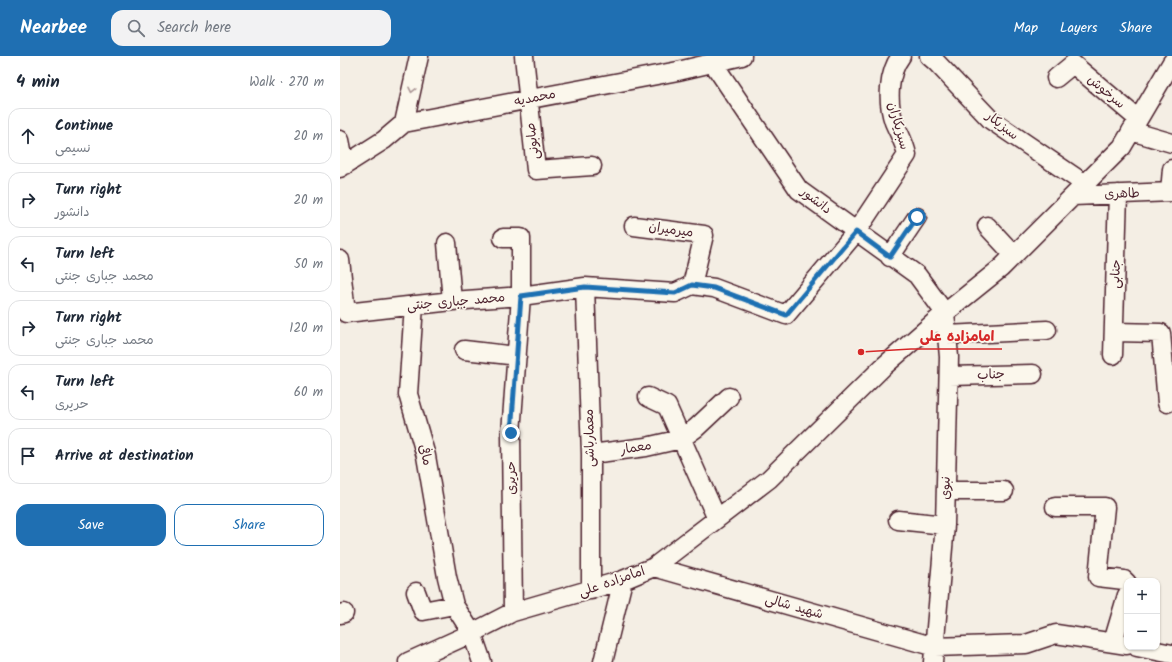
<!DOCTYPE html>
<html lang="en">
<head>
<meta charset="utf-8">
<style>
	body { margin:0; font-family:Kalam,"Playpen Sans Arabic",sans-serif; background:#f2f2f3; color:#1f2937 }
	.controls { position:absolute; right:12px; bottom:12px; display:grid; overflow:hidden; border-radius:8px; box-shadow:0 1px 3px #0004 }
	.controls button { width:36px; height:36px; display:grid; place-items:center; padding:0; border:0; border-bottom:1px solid #e0e1e3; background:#fff; color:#1f2937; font:20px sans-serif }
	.stop { position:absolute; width:12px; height:12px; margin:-9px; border:3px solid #1f6fb2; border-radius:50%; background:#fff }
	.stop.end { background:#1f6fb2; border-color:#fff; box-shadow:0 1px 4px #0008 }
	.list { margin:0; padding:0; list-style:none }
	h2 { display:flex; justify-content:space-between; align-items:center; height:52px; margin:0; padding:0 16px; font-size:17px }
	h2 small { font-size:13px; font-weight:400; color:#747a83 }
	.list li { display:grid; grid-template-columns:26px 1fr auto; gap:12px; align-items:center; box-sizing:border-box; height:56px; margin:0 8px 8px; padding:0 8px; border:1px solid #e0e1e3; border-radius:12px }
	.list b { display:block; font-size:15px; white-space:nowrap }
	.list p { margin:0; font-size:13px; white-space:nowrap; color:#747a83 }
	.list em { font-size:13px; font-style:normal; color:#747a83 }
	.actions { display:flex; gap:8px; padding:12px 16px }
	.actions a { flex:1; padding:9px 0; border:1px solid #1f6fb2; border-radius:12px; text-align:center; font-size:14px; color:#1f6fb2 }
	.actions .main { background:#1f6fb2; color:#fff }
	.icon { flex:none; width:22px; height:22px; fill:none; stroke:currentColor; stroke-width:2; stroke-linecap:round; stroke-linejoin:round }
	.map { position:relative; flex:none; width:832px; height:606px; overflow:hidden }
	header { display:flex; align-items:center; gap:24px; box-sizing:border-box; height:56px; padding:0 20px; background:#1f6fb2; color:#fff }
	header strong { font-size:19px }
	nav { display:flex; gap:22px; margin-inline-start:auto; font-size:14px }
	.search { width:280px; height:36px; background:#f2f2f3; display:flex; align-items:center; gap:10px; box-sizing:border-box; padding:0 14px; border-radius:12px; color:#747a83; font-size:15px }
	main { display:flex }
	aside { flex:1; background:#fff }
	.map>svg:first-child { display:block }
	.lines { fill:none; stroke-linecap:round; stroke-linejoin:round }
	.minor-casing { stroke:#4a1f2b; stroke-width:21 }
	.minor { stroke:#fbf7ec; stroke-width:18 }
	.oneway { stroke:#ab9695 }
	.route { stroke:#1f6fb2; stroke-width:5 }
	.labels { text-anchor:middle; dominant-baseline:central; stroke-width:3.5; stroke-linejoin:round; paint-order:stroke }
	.street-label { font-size:13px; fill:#4a1f2b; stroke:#fbf7ec }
	.leader { fill:none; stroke:#d62828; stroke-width:1.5 }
	.callout-dot { fill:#d62828; stroke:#fbf7ec; stroke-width:1.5 }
	.callout-label { font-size:14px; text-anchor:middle; font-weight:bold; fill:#d62828; stroke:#fbf7ec; stroke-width:3.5; stroke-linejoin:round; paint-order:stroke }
</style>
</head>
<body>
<header>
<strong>Nearbee</strong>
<div class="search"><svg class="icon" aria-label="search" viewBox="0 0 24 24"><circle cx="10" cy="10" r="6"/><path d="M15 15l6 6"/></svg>Search here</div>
<nav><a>Map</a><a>Layers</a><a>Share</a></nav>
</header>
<main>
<aside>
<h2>4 min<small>Walk · 270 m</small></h2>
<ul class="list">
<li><svg class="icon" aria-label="ahead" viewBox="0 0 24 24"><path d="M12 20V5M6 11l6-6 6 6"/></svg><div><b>Continue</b><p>نسیمی</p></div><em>20 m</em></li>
<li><svg class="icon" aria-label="right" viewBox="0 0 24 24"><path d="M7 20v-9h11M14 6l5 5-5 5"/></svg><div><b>Turn right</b><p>دانشور</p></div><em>20 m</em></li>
<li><svg class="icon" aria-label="left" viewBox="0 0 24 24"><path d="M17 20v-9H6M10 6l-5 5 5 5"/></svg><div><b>Turn left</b><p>محمد جباری جنتی</p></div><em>50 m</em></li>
<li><svg class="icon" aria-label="right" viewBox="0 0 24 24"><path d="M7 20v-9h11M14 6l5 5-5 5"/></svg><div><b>Turn right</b><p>محمد جباری جنتی</p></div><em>120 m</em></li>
<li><svg class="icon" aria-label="left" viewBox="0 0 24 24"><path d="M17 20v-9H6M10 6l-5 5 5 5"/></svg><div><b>Turn left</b><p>حریری</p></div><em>60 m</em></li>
<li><svg class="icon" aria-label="arrive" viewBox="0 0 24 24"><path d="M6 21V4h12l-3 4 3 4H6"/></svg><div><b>Arrive at destination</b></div></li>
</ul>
<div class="actions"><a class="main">Save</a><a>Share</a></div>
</aside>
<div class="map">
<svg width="832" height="606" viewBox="0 0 832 606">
	<rect width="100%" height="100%" fill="#f4eee4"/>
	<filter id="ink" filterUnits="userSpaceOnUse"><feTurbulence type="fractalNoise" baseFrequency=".025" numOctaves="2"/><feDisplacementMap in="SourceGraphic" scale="8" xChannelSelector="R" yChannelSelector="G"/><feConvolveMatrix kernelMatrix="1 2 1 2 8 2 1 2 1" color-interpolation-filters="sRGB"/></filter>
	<g filter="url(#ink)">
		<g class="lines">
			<defs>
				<path id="minor" d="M184 0 196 114 252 110
					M589 0 596 6 651 64 745 128
					M373 7 459 134 577 219 605 257 609 301 605 469 593 606
					M716 22 733 8 798 63
					M64 67 79 0
					M791 75 832 87
					M0 84 5 109
					M0 112 44 84 64 67 338 15 402 0
					M830 136 832 113
					M733 140 832 136
					M294 170 364 179 352 229
					M647 170 674 199
					M163 182H181V240L171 377 173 556
					M107 187 112 245
					M550 201 577 161
					M0 204 6 257
					M245 231 251 398V534
					M74 249 68 338 86 400 107 521 114 549 132 577 142 606
					M6 257 112 245 181 240 245 231 335 237 352 229 374 232 446 259 516 176 567 99C565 87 559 78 554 66 547 46 548 17 561 0
					M774 276 821 277 827 347
					M607 279 707 274
					M124 294 177 300
					M773 299 778 138
					M609 320 693 318
					M308 341 327 350 377 463
					M251 398 306 391 341 383 356 372 389 341
					M606 435H664
					M715 451H765L758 521 784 524 787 527
					M558 464 605 469
					M314 511 595 591 686 588 716 578 787 589
					M76 536 83 555 114 549
					M0 558 4 557
					M773 586 787 539
					M797 591 832 598
					M68 606 132 577 173 556 283 524 314 511 429 423 544 310 605 257 661 212 782 91 832 6
					M263 606 283 524"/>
			</defs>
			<use href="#minor" class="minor-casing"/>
			<use href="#minor" class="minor"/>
		</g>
		<defs><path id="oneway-chevron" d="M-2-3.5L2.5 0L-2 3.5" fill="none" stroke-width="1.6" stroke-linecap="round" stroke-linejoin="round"/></defs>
		<use class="oneway" href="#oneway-chevron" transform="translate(72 34) rotate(102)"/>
	</g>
	<g class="lines" filter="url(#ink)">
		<path class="route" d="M171 377 181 240 245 231 335 237 352 229 374 232 446 259 516 176 550 201 577 161"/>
	</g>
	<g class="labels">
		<g class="street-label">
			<text transform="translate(766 36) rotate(40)">سرخوش</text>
			<text transform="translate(195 42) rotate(-11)">محمدیه</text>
			<text transform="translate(558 70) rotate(74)">سبزیکاران</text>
			<text transform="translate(662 70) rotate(38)">سبزیکار</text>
			<text transform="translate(193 85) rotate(-97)">صابونی</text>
			<text transform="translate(782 138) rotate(-2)">طاهری</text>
			<text transform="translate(476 145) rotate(38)">دانشور</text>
			<text transform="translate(331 174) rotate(8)">میرمیران</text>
			<text transform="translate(776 218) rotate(-88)">جنابی</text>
			<text transform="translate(116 246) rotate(-5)">محمد جباری جنتی</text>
			<text transform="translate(651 319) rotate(-2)">جناب</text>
			<text transform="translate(250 382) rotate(-91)">معمارباشی</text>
			<text transform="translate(296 392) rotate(-9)">معمار</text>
			<text transform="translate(85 399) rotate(76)">مافی</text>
			<text transform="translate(171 422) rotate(-90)">حریری</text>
			<text transform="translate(606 432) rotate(-89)">نبوی</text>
			<text transform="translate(272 526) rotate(-19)">امامزاده علی</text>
			<text transform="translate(454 551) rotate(16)">شهید شالی</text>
		</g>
	</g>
	<path class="leader" d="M521 296L571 293H662"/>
	<circle class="callout-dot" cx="521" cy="296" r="4"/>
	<g class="callout-label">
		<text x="617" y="285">امامزاده علی</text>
	</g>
</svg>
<div class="controls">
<button>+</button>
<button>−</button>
</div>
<div class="stop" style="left:577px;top:161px"></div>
<div class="stop end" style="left:171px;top:377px"></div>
</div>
</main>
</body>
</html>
